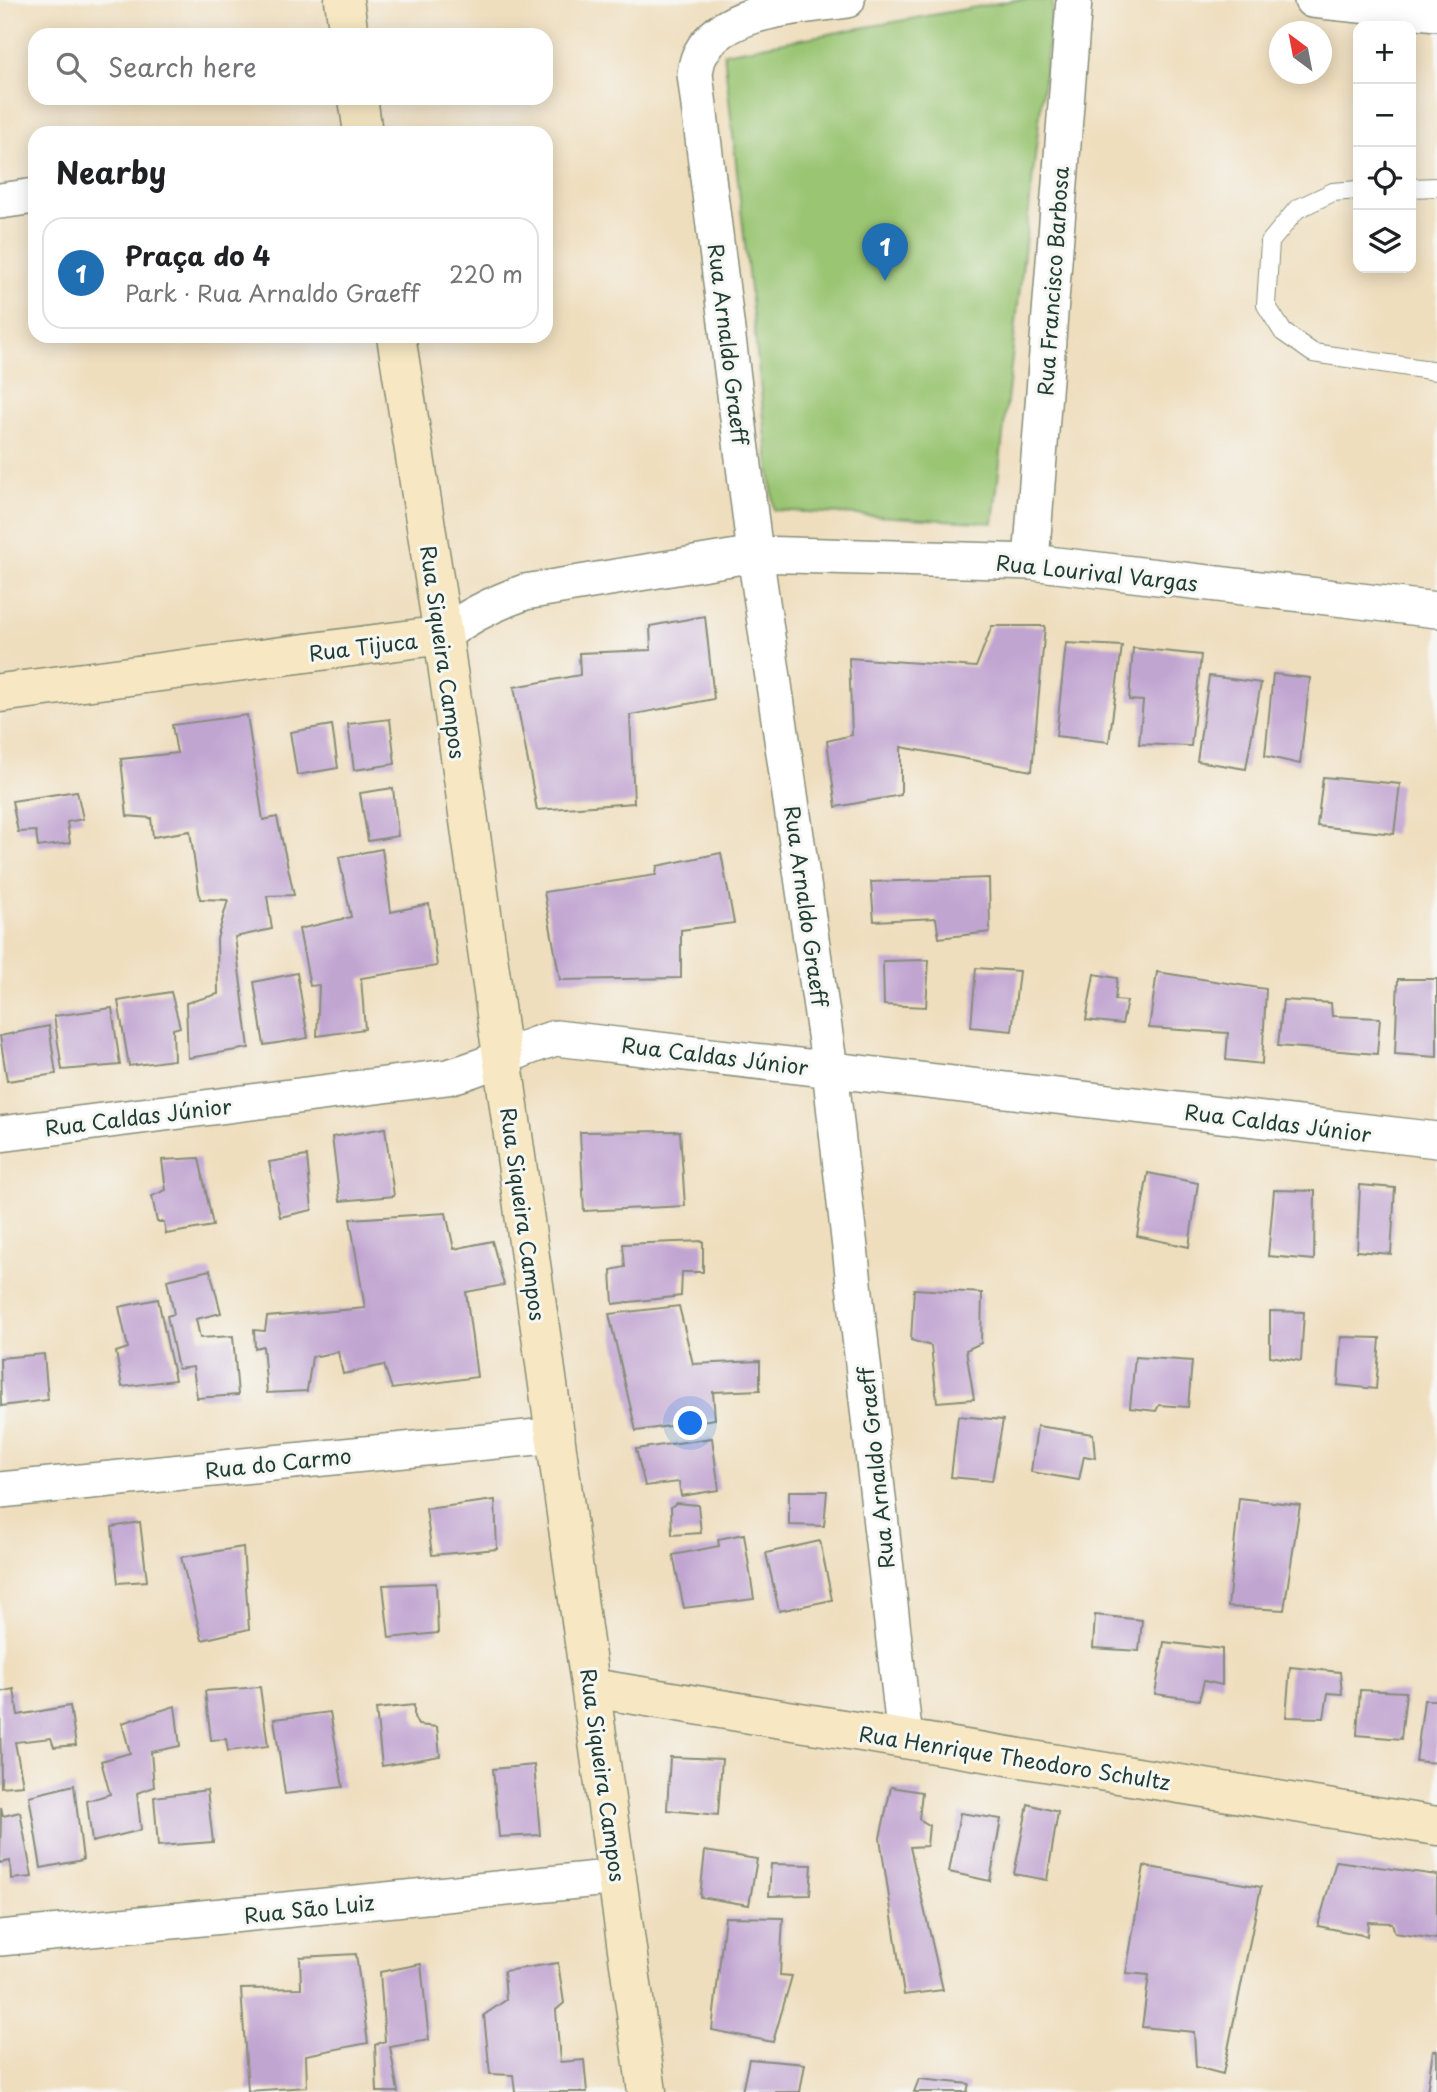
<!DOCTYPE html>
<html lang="en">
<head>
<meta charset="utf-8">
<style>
	body { margin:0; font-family:"Playpen Sans",sans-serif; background:#f6f6f6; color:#202124 }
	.controls { position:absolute; right:21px; top:21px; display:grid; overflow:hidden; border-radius:14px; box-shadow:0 4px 18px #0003 }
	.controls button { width:63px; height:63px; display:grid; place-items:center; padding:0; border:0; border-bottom:2px solid #e0e0e0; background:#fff; color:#202124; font:35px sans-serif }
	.compass { position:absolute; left:1269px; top:21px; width:63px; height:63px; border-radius:50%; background:#fff; box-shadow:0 4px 18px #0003; rotate:328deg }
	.you { position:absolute; left:691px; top:1424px; width:24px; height:24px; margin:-18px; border:5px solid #fff; border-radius:50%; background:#1a73e8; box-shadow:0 0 0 10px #1a73e833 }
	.badge { display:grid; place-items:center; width:46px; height:46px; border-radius:50%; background:#1f6fb2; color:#fff; font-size:23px; font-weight:700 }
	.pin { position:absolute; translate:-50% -58px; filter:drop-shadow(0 2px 4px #0008) }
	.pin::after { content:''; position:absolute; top:37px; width:24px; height:21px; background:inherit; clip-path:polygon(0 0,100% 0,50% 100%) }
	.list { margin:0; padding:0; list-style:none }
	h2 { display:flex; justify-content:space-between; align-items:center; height:91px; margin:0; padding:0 28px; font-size:30px }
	h2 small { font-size:23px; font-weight:400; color:#757577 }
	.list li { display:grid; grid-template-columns:46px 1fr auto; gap:21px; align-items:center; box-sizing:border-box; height:112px; margin:0 14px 14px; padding:0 14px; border:2px solid #e0e0e0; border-radius:21px }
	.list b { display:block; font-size:26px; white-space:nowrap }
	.list p { margin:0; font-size:23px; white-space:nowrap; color:#757577 }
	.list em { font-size:23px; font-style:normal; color:#757577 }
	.icon { flex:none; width:38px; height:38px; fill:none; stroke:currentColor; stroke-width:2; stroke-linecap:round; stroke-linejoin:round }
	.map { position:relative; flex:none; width:1437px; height:2092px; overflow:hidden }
	.search { position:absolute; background:#fff; box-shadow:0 4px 18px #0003; left:28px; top:28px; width:525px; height:77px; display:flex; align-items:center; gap:18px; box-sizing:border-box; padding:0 24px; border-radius:21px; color:#757577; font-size:26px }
	.panel { position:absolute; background:#fff; box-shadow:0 4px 18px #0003; left:28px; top:126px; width:525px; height:217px; border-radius:21px }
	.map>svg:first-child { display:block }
	.green { fill:#9ac572; stroke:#5c8153; stroke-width:2 }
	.building { fill:#c1a5d1 }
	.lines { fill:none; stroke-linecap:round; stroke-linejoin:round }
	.lane-casing { stroke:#878e79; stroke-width:20 }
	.street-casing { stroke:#878e79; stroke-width:38 }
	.secondary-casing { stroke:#878e79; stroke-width:41 }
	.lane { stroke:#fff; stroke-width:18 }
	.street { stroke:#fff; stroke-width:35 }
	.secondary { stroke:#f7e8c3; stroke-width:38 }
	.labels { text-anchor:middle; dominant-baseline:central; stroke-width:6; stroke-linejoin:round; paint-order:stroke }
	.street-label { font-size:21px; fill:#1f3d34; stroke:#f6f6f2 }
</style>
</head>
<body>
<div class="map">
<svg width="1437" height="2092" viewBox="0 0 1437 2092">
	<rect width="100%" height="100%" fill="#f6f6f2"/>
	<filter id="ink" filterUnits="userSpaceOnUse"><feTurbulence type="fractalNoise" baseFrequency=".0143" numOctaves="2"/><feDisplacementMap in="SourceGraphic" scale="14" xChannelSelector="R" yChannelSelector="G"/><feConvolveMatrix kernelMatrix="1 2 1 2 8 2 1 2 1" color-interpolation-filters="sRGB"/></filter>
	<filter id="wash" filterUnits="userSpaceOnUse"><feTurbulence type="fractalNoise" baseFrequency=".00686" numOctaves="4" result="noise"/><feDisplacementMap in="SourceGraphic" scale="28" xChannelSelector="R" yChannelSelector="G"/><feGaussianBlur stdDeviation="1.57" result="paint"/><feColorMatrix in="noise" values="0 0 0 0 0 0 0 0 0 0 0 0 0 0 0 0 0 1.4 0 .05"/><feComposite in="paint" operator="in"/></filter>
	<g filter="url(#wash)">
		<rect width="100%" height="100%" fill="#efdebe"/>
		<path class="green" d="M1015 0H1053L993 523 774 510 724 53Z"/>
		<g id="blocks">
			<path class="building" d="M705 616 714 699 630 715 634 803 537 810 514 687 580 675 579 653 651 650 650 626Z
				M992 626H1045L1032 771 901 747V795L836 807 827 741 852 735 849 658 976 667Z
				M1066 643 1122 646 1109 742 1056 736Z
				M1133 648 1201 655 1191 746 1139 744 1143 701 1129 700Z
				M1273 674 1310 678 1300 764 1265 756Z
				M1209 676 1261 683 1246 769 1197 761Z
				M247 715 263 820 277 817 294 895 267 896 272 929 235 937 249 1048 188 1058 186 1003 218 994 217 939 228 900 200 899 190 831 153 837 151 818 127 816 121 759 177 753 172 725Z
				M390 719 395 764 354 770 348 724Z
				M332 725 338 768 297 775 290 732Z
				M1323 777 1400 784 1394 834 1317 826Z
				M393 788 398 836 368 841 360 793Z
				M77 791 83 819 67 822 70 843 38 847 36 831 18 832 12 801Z
				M382 849 391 912 429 904 437 966 361 978 365 1029 317 1036 319 985 310 986 299 929 351 917 339 857Z
				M721 853 734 923 681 930V978L560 980 544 892 656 875 657 866Z
				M989 878 990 932 939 938 936 918 874 921 871 882Z
				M929 960 926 1007 884 1005 883 961Z
				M976 968 1019 971 1012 1031 971 1027Z
				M1157 972 1266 989 1262 1064 1226 1060 1228 1033 1149 1028Z
				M297 973 308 1038 264 1045 254 982Z
				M1094 974 1117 978 1115 1000 1127 1001 1122 1024 1086 1020Z
				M1398 979H1437V1057L1395 1054Z
				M171 992 180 1027 173 1029 174 1060 129 1066 118 1001Z
				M1283 1000 1331 1003 1332 1016 1380 1018 1377 1054 1278 1046Z
				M112 1008 120 1065 62 1070 54 1016Z
				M49 1026 56 1074 7 1081 0 1036Z
				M385 1128 394 1196 340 1201 332 1137Z
				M680 1131 685 1206 584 1211 580 1132Z
				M307 1156 312 1210 280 1217 269 1162Z
				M199 1158 213 1226 166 1234 164 1222H157L152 1196 166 1190 162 1160Z
				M1148 1173 1198 1183 1189 1247 1137 1236Z
				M1360 1185 1395 1188 1391 1254 1357 1251Z
				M1274 1190 1315 1191 1314 1260 1268 1256Z
				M446 1213 454 1249 492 1241 504 1285 466 1292 477 1377 392 1389 384 1365 343 1374 338 1352 312 1357 307 1391 267 1393 263 1346 255 1348 254 1330 265 1331 267 1317 365 1308 350 1219Z
				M703 1241V1272H682L681 1296 613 1304 611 1270 625 1267 623 1244Z
				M210 1270 221 1313 196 1319 200 1338 233 1336 238 1395 197 1398 193 1367 178 1369 167 1316 174 1314 167 1280Z
				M914 1289 982 1293 981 1343 966 1350 974 1399 937 1402 931 1346 911 1340Z
				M158 1299 175 1380 122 1387 116 1352 128 1348 119 1307Z
				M679 1306 693 1364 760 1361V1390L713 1392 715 1419 636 1431 609 1314Z
				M1270 1311 1304 1312 1301 1361 1270 1356Z
				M1341 1337 1380 1338 1376 1389 1338 1385Z
				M44 1354 48 1400 1 1406 0 1358Z
				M1135 1357 1192 1361 1188 1407 1159 1405 1156 1411 1130 1408Z
				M958 1416 1003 1420 992 1481 951 1477Z
				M1037 1426 1093 1434 1095 1458 1084 1456 1079 1480 1031 1472Z
				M712 1438 719 1490 681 1496 679 1482 645 1486 636 1449Z
				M789 1491H827L824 1526 789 1525Z
				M1239 1498 1300 1505 1284 1610 1228 1607Z
				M495 1500 497 1549 432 1555 426 1509Z
				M676 1503 698 1505 701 1533 672 1535 671 1507Z
				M140 1522 147 1581 118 1583 112 1527Z
				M744 1534 754 1599 684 1608 673 1555 719 1546 718 1539Z
				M820 1541 832 1600 779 1611 766 1553Z
				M243 1547 249 1629 202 1640 181 1557Z
				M436 1583 438 1633 389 1638 383 1585Z
				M1095 1615 1142 1620 1139 1651 1093 1648Z
				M1164 1642 1222 1649V1685L1204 1681 1199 1700 1155 1694Z
				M1290 1667 1340 1672 1342 1694 1328 1693 1324 1718 1286 1717Z
				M260 1687 268 1746 228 1751 226 1739 211 1740 205 1691Z
				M14 1689 18 1715 70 1706 76 1745 54 1747 51 1738 15 1742 23 1785 1 1787 0 1692Z
				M1360 1690 1406 1692 1401 1739 1357 1735Z
				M1424 1700H1437V1763L1416 1761Z
				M414 1705V1717L418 1725 437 1727 440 1756 382 1766 376 1709Z
				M175 1706 180 1746 151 1752 154 1787 137 1793 141 1830 92 1842 87 1801 110 1794 101 1761 130 1753 122 1723Z
				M330 1712 343 1787 285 1794 274 1719Z
				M670 1757 722 1759 718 1815 667 1810Z
				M534 1765 540 1835 499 1837 493 1769Z
				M74 1785 83 1860 41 1868 29 1796Z
				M891 1787 922 1792 919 1819 929 1825 927 1846 910 1847 943 1990 904 1995 880 1838Z
				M207 1790 213 1842 158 1846 154 1797Z
				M1028 1804 1058 1812 1047 1880 1014 1874Z
				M1 1807 3 1816 20 1812 32 1877 11 1879 10 1861 0 1863Z
				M960 1813 1001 1819 990 1881 949 1872Z
				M705 1851 757 1859 749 1905 700 1897Z
				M1336 1861 1437 1875V1939L1395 1933 1392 1923 1368 1922 1367 1936 1318 1926Z
				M771 1864 812 1865 810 1895 769 1896Z
				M1144 1866 1261 1887 1223 2074 1196 2067 1194 2032 1142 2027 1149 1975 1126 1973Z
				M725 1917 783 1918 780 1975 792 1976 773 2042 712 2030Z
				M356 1954 368 2043 306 2055 307 2087 248 2091 241 1989 301 1988 300 1957Z
				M558 1963 564 2003 556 2010 560 2062 584 2060 587 2092H515L513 2075 490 2074 484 2015 506 2000 504 1971Z
				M421 1964 429 2040 390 2047 398 2092H377L375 2045 385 2041 380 1972Z
				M1433 2050 1437 2051V2092H1427Z
				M749 2059 805 2064 800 2092H742Z
				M919 2079 969 2084 967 2092H914Z"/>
		</g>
	</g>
	<g filter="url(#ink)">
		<use href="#blocks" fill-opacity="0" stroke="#878e79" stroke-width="2"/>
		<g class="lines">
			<defs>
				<path id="lane" d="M1411 188 1437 187
					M1358 190 1333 192 1297 209 1270 242 1266 305 1283 332 1313 353 1437 371"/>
				<path id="street" d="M847 0C802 7 725 8 701 53 697 59 696 67 695 74L755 554 830 1069 905 1739
					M1312 0 1437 13
					M0 201 35 196
					M1031 562 1074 0
					M443 635C469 615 494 603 525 592L755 554 1031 562 1437 610
					M0 1134 447 1077C485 1068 519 1048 556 1038L1437 1140
					M0 1490 557 1435
					M0 1938 618 1877"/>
				<path id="secondary" d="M344 0 349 35
					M358 98 363 133
					M396 336 443 635 647 2092
					M0 693 443 635
					M592 1688 1437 1826"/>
			</defs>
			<use href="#lane" class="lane-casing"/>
			<use href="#street" class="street-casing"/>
			<use href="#secondary" class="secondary-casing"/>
			<use href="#lane" class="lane"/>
			<use href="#street" class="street"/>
			<use href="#secondary" class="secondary"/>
		</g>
	</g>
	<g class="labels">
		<g class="street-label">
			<text transform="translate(1052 281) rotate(-86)">Rua Francisco Barbosa</text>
			<text transform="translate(729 344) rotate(83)">Rua Arnaldo Graeff</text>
			<text transform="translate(1097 572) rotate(6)">Rua Lourival Vargas</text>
			<text transform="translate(363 646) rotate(-7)">Rua Tijuca</text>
			<text transform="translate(444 652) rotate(82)">Rua Siqueira Campos</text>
			<text transform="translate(807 906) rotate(82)">Rua Arnaldo Graeff</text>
			<text transform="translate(715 1055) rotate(7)">Rua Caldas Júnior</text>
			<text transform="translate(138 1116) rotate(-7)">Rua Caldas Júnior</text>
			<text transform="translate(1278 1122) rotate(7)">Rua Caldas Júnior</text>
			<text transform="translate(524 1214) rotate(82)">Rua Siqueira Campos</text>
			<text transform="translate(278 1462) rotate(-6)">Rua do Carmo</text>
			<text transform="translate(875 1468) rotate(-96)">Rua Arnaldo Graeff</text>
			<text transform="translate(1015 1757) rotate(9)">Rua Henrique Theodoro Schultz</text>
			<text transform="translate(604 1775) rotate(82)">Rua Siqueira Campos</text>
			<text transform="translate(309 1908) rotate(-6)">Rua São Luiz</text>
		</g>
	</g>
</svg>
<div class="controls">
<button>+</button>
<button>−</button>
<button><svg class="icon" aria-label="locate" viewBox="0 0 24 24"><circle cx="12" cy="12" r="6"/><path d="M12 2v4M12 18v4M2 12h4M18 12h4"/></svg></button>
<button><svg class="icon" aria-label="layers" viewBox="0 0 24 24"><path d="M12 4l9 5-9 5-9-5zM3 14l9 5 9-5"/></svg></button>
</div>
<svg class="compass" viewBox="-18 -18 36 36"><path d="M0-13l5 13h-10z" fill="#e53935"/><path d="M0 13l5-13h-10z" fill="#757577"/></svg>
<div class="you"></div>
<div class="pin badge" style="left:885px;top:281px">1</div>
<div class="search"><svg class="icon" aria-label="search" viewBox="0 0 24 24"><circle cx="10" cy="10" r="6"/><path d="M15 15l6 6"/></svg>Search here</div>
<section class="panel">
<h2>Nearby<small></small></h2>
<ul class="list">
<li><span class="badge">1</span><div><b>Praça do 4</b><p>Park · Rua Arnaldo Graeff</p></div><em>220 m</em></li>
</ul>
</section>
</div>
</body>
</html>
